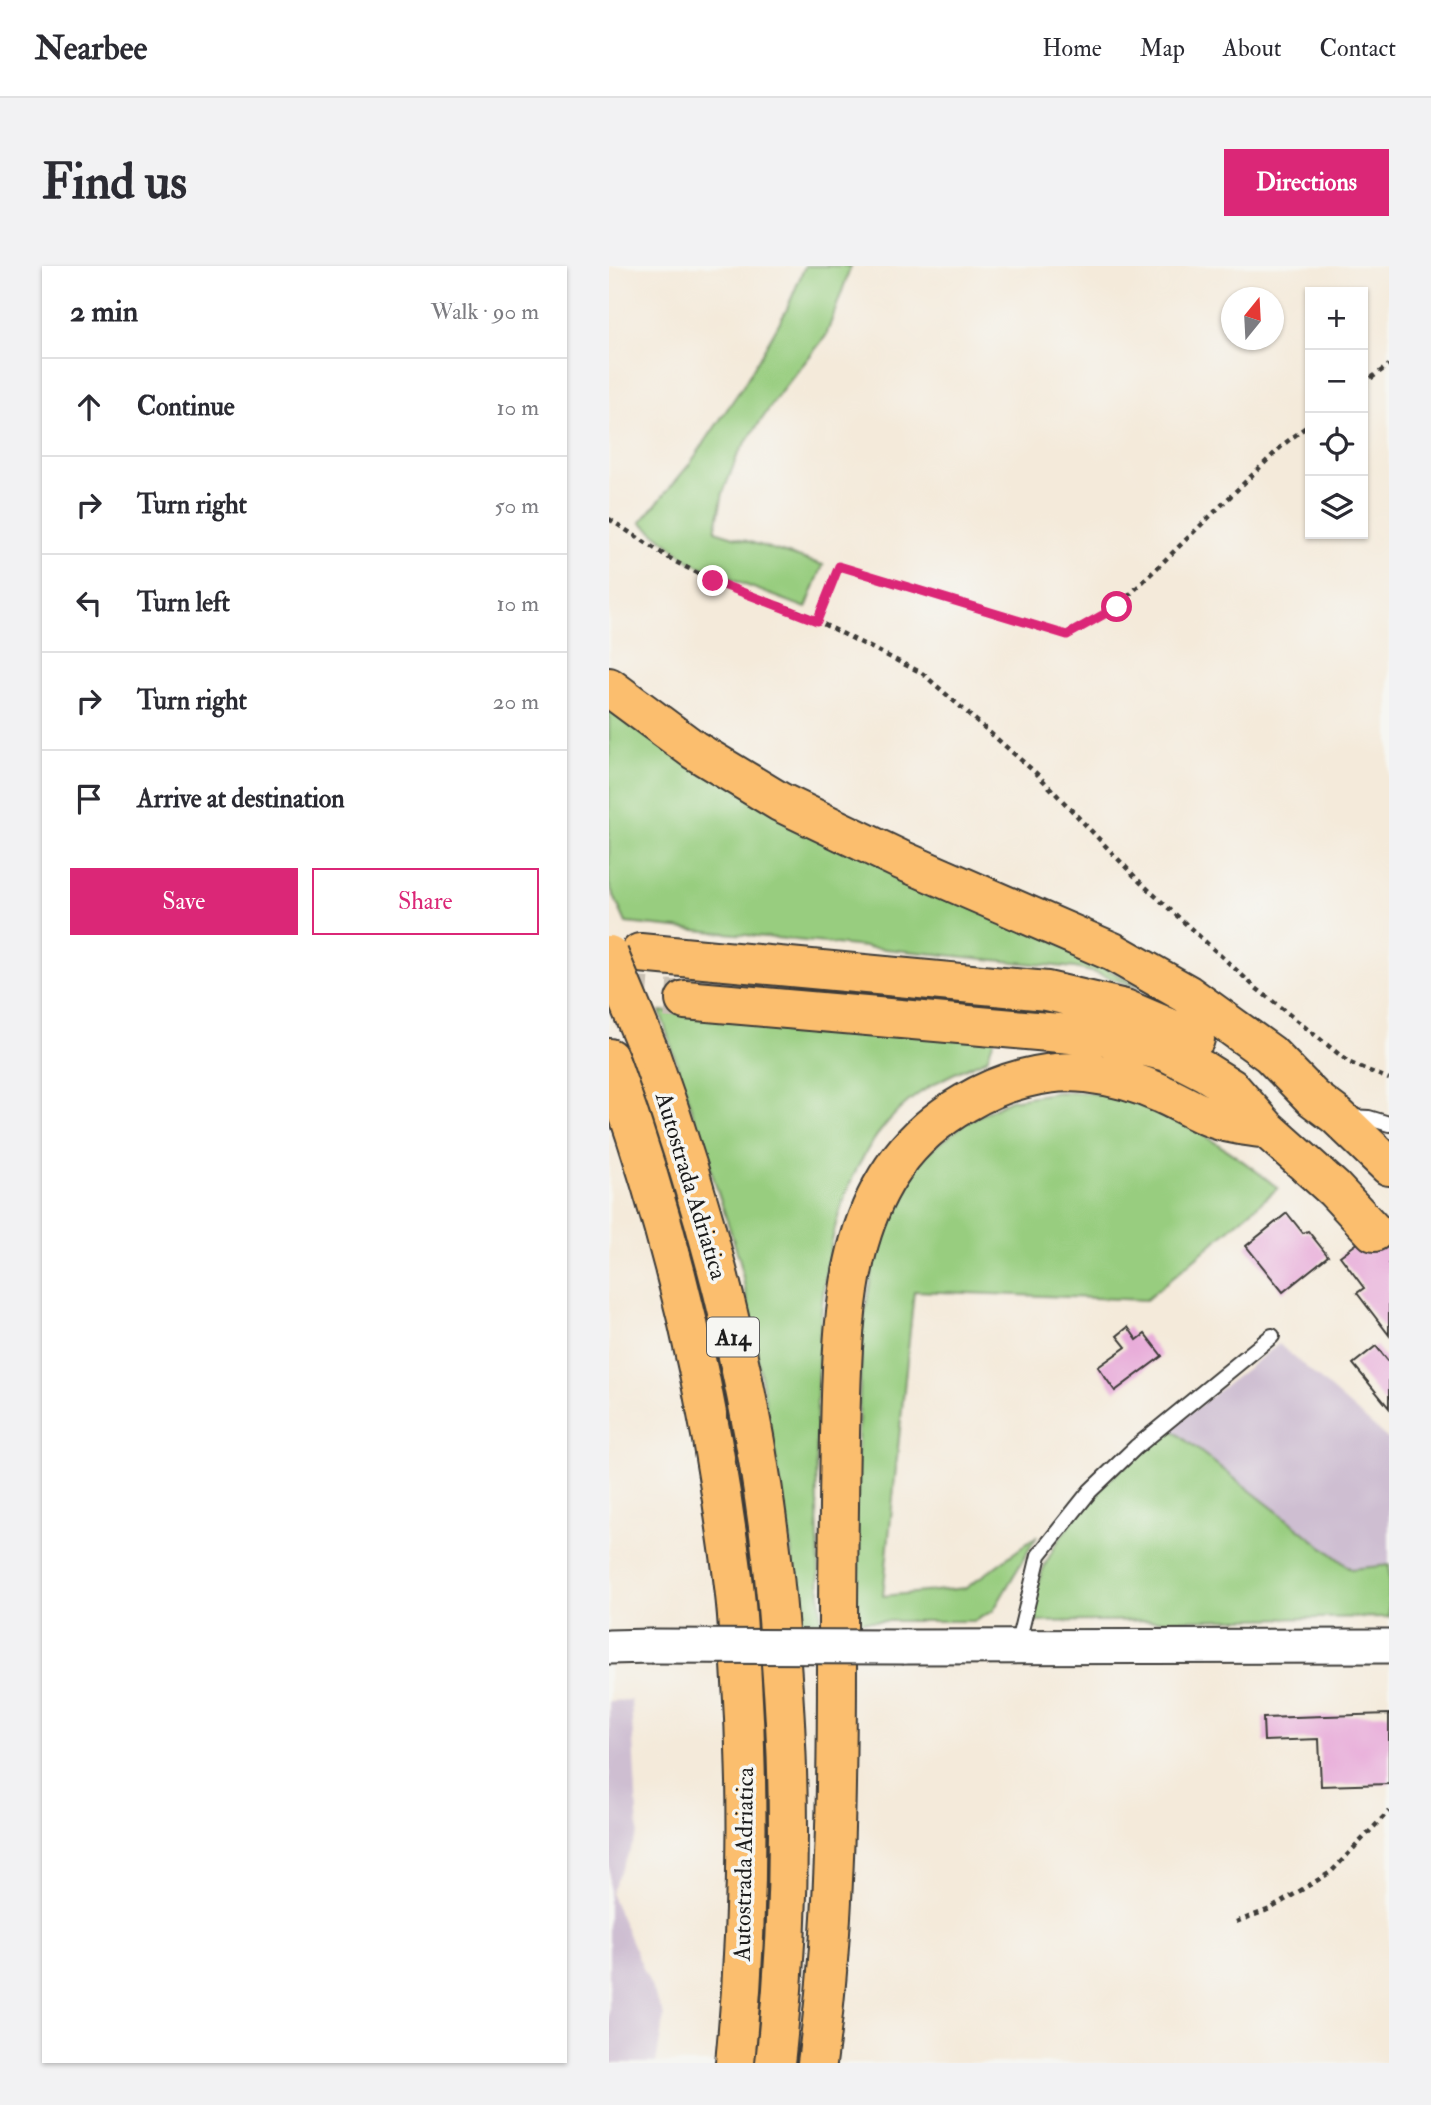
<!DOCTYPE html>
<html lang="en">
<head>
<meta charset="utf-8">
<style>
	body { margin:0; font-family:"IM FELL Double Pica",serif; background:#f2f2f3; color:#2b2b33 }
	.controls { position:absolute; right:21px; top:21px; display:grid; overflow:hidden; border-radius:0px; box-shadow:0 2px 5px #0004 }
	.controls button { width:63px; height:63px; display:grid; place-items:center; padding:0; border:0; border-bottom:2px solid #e1e1e2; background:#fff; color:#2b2b33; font:35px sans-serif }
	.compass { position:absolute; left:612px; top:21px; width:63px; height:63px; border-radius:50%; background:#fff; box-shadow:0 2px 5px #0004; rotate:18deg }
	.stop { position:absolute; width:21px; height:21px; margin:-16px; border:5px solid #db2777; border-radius:50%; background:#fff }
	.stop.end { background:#db2777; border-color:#fff; box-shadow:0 2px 7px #0008 }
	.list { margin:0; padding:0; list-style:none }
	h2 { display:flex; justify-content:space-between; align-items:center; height:91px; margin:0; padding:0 28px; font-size:30px }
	h2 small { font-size:23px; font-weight:400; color:#7c7c81 }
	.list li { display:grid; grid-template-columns:46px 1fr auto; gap:21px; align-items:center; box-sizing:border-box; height:98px; padding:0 28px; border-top:2px solid #e1e1e2 }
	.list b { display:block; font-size:26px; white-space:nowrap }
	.list em { font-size:23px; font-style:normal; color:#7c7c81 }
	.actions { display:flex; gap:14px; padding:21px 28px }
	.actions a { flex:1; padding:16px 0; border:2px solid #db2777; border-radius:0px; text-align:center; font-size:24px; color:#db2777 }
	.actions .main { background:#db2777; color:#fff }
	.icon { flex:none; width:38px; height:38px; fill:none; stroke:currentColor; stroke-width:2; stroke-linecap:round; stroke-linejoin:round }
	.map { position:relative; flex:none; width:780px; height:1797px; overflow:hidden; border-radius:0px }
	header { display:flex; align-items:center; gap:42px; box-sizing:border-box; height:98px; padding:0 35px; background:#fff; border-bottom:2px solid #e1e1e2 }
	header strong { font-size:33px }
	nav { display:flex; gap:38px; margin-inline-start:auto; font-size:24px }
	.intro { display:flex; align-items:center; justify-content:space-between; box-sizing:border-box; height:168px; padding:0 42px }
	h1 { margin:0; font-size:49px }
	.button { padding:18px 32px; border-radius:0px; background:#db2777; color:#fff; font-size:24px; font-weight:700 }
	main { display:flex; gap:42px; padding:0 42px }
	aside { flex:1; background:#fff; border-radius:0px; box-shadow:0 2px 5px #0004 }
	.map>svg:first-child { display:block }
	.industrial { fill:#cebed1 }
	.green { fill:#98cd7f; stroke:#5a744e; stroke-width:2 }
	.building { fill:#e8acd9 }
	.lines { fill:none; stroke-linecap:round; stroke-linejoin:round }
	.motorway-tunnel { stroke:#c9c1b4; stroke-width:38; stroke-dasharray:38 19; stroke-linecap:butt }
	.service-casing { stroke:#3c3b38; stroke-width:18 }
	.tertiary-casing { stroke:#3c3b38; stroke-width:37 }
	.motorway-casing { stroke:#3c3b38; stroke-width:42 }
	.path { stroke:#3c3b38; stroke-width:4.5; stroke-dasharray:5 5; stroke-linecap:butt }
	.service { stroke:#fff; stroke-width:14 }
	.tertiary { stroke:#fff; stroke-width:33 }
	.motorway { stroke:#fbbe6e; stroke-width:38 }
	.tertiary-bridge-casing { stroke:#3c3b38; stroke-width:37; stroke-linecap:butt }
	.motorway-bridge-casing { stroke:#3c3b38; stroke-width:42; stroke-linecap:butt }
	.tertiary-bridge { stroke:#fff; stroke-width:33 }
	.motorway-bridge { stroke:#fbbe6e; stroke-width:38 }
	.route { stroke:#db2777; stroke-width:9 }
	.labels { text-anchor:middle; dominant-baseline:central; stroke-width:7; stroke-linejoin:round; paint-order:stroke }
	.shield { fill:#f6f6f2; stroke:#5d5d5c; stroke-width:2 }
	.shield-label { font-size:23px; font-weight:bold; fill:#1c1c1c }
	.street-label { font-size:24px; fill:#1c1c1c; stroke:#f6f6f2 }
</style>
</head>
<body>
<header>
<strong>Nearbee</strong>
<nav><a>Home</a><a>Map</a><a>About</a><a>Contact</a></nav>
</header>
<div class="intro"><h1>Find us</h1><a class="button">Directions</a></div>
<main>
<aside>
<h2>2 min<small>Walk · 90 m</small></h2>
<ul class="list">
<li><svg class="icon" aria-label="ahead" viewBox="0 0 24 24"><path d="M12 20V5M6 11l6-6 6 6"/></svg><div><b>Continue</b></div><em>10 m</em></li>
<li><svg class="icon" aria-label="right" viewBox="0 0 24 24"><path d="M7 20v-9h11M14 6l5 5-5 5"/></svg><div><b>Turn right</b></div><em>50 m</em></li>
<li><svg class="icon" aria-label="left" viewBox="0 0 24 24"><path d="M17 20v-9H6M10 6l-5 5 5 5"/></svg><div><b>Turn left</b></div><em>10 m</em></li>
<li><svg class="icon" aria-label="right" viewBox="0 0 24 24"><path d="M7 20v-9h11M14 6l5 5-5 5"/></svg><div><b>Turn right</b></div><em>20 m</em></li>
<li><svg class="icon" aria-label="arrive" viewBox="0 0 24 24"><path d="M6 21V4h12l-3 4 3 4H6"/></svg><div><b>Arrive at destination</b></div></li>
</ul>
<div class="actions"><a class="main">Save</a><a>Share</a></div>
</aside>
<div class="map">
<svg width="780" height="1797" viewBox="0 0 780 1797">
	<rect width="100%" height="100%" fill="#f6f6f2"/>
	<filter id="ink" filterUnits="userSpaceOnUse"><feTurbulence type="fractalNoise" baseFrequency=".0143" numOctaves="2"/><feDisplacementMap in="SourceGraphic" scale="14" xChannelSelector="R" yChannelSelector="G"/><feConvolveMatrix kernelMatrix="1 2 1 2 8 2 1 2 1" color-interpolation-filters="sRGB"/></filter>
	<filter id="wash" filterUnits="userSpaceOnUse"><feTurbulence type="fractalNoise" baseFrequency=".00686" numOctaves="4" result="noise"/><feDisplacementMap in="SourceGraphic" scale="28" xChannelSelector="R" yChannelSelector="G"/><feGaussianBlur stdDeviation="1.57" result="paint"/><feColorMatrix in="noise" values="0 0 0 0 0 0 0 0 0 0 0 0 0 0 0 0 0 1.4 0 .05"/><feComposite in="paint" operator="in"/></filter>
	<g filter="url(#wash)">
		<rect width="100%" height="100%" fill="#f4eada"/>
		<path class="industrial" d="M670 1078 780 1174V1299L742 1303 561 1162Z
			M22 1434 29 1567 1 1627 55 1750 47 1797H0V1435Z"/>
		<path class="green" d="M196 0H242L217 70 171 127 129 188 114 227 106 265 214 299 197 342 131 317 83 297 32 256 80 199 134 120 177 45Z
			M0 431 536 724 487 707 466 702 17 657 0 619Z
			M51 745 385 773 378 793C347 806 316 819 291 843 215 916 211 1034 208 1132 206 1207 209 1282 212 1356L189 1353 181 1273 131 995Z
			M449 826C465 826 482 826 498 829 557 840 623 885 669 922L537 1034 305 1025 274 1330 357 1322 428 1270 384 1345 365 1355H242L253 1065 267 982 287 931 316 889 358 856 401 834Z
			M561 1162 742 1303 780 1299V1351L419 1356C424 1335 428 1314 438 1295 466 1239 513 1200 561 1162Z"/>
		<g id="blocks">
			<path class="building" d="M678 947 694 967 699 965 719 990 674 1026 637 980Z
				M780 954V1069L748 1027 755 1022 731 990Z
				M519 1061 528 1074 536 1068 553 1090 506 1125 489 1101 517 1081 508 1070Z
				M767 1080 780 1096V1142L744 1098Z
				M780 1448V1518L712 1520 710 1473 655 1475 654 1452Z"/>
		</g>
	</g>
	<g filter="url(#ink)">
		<use href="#blocks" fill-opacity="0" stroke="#3c3b38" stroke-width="2"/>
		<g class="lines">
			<path class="motorway-tunnel" d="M0 728 76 734"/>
			<defs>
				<path id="service" d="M740 851 760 852 780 858
					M408 1381 430 1289 481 1225 527 1181 663 1070"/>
				<path id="tertiary" d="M0 1381 42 1380
					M295 1381 780 1380"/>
				<path id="motorway" d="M0 421 85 484 171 536 290 593 504 686 578 728 661 788 704 832 728 850 780 900
					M31 687 438 725 516 743 586 773
					M76 734 496 771 558 786 595 805 622 822 658 863 725 923 765 966
					M40 785C107 971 155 1167 170 1365
					M0 792C52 935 90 1083 113 1234 119 1277 127 1321 129 1365
					M229 1365C229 1299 230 1234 231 1169 234 1044 233 907 356 837 391 816 436 803 477 807 503 810 530 817 553 828 571 836 588 847 606 853 622 859 641 860 658 863
					M126 1797C139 1664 141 1532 132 1398
					M166 1797C181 1665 183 1531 172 1398
					M208 1797C226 1665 228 1531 228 1398"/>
			</defs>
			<use href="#service" class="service-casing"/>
			<use href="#tertiary" class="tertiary-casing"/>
			<use href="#motorway" class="motorway-casing"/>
			<path class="path" d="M754 118 780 99
				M0 253 65 295 104 315 192 347 313 407 428 508 531 616 647 722 741 797 780 813
				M208 355 230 300 458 369 508 341 675 178 701 158
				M627 1656 661 1643 722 1606 780 1545"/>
			<use href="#service" class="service"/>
			<use href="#tertiary" class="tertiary"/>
			<use href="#motorway" class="motorway"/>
			<defs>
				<path id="tertiary-bridge" d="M42 1380 295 1381"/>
				<path id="motorway-bridge" d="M0 689 40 785"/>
			</defs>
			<use href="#tertiary-bridge" class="tertiary-bridge-casing"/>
			<use href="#motorway-bridge" class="motorway-bridge-casing"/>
			<use href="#tertiary-bridge" class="tertiary-bridge"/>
			<use href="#motorway-bridge" class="motorway-bridge"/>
		</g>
	</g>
	<g class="lines" filter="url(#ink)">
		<path class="route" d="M104 315 208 355 230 300 458 369 508 341"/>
	</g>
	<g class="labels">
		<rect class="shield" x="98" y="1051.5" width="52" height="39" rx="5"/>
		<g class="shield-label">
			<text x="124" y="1071">A14</text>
		</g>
		<g class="street-label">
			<text transform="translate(82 920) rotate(73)">Autostrada Adriatica</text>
			<text transform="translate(135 1598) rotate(-89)">Autostrada Adriatica</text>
		</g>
	</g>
</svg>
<div class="controls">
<button>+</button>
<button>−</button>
<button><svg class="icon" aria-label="locate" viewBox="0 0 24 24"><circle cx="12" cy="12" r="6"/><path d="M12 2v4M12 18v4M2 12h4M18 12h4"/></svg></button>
<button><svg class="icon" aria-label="layers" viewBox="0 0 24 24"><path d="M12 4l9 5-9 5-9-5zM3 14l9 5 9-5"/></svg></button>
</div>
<svg class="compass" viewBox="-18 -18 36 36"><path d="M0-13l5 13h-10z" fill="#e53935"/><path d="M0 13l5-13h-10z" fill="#7c7c81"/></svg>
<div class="stop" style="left:508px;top:341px"></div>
<div class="stop end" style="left:104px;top:315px"></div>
</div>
</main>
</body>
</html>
